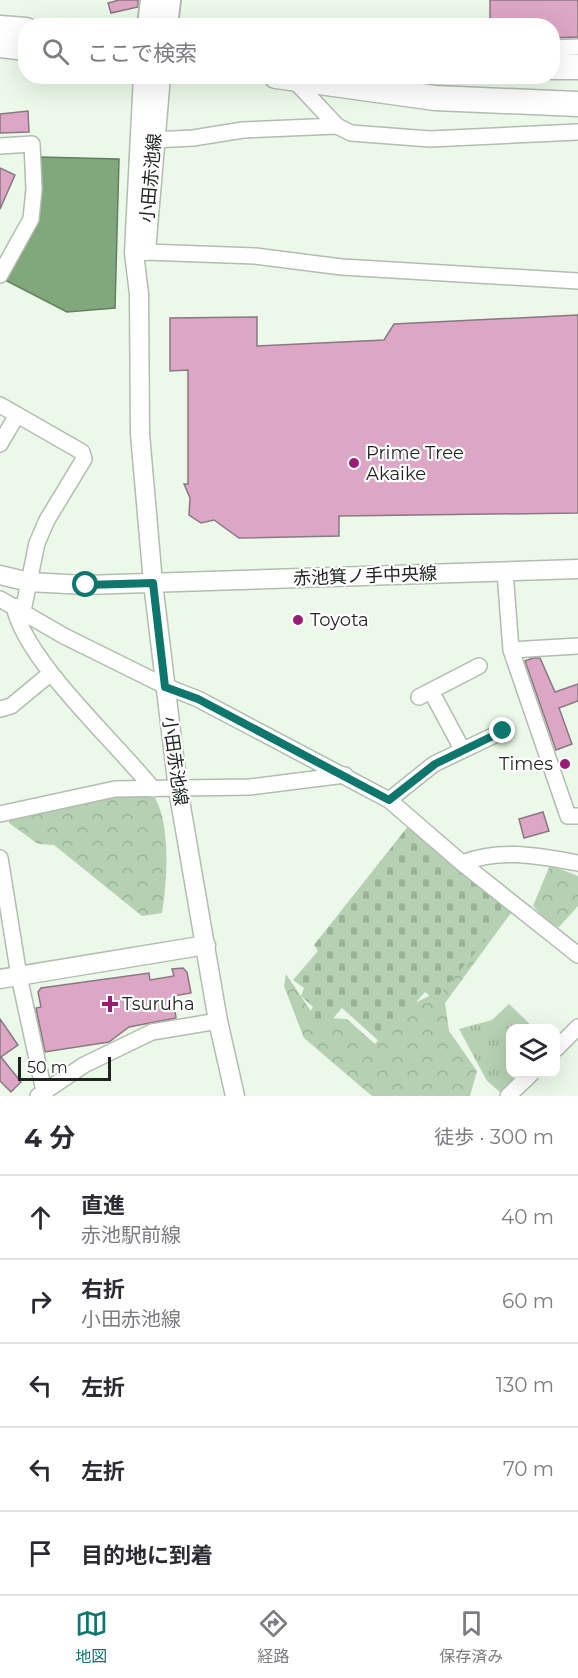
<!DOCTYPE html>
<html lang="ja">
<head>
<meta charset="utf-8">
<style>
	body { margin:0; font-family:Montserrat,"Noto Sans JP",sans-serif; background:#f2f2f3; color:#2b2b33 }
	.controls { position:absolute; right:18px; bottom:18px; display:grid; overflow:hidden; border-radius:12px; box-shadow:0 6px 24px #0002 }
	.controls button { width:54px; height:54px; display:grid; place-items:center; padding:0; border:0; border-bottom:2px solid #e1e1e2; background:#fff; color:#2b2b33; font:30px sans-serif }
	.scale { position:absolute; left:18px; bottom:15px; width:93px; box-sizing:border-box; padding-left:6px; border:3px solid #1e231e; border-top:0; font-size:16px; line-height:21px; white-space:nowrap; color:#1e231e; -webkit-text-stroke:4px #fff; paint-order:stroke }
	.stop { position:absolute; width:18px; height:18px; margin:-14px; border:4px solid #0f766e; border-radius:50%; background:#fff }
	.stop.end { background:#0f766e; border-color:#fff; box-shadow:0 2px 6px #0008 }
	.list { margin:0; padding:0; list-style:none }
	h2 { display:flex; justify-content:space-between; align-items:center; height:78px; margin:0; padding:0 24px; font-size:26px }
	h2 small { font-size:20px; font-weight:400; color:#7c7c81 }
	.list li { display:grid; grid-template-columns:39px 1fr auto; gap:18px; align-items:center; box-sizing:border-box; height:84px; padding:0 24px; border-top:2px solid #e1e1e2 }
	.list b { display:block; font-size:22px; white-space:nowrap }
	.list p { margin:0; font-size:20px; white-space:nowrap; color:#7c7c81 }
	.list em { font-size:20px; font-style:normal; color:#7c7c81 }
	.icon { flex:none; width:33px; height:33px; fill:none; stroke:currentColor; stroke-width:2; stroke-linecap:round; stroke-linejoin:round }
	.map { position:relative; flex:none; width:578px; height:1096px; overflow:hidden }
	.search { position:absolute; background:#fff; box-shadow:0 6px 24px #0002; left:18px; right:18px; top:18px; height:66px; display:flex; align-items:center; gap:15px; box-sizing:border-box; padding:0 21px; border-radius:24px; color:#7c7c81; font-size:22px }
	.sheet { height:498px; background:#fff }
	nav { display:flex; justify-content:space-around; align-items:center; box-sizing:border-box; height:84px; border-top:2px solid #e1e1e2; background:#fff; font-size:16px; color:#7c7c81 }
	nav a { display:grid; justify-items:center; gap:3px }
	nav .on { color:#0f766e }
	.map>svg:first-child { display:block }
	.forest { fill:url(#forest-crowns) }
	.cemetery { fill:url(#cemetery-stones) }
	.park { fill:url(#park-tufts) }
	.water { fill:#81a77c; stroke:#637f60; stroke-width:1.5 }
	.building { fill:#dca6c4; stroke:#887881; stroke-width:1.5 }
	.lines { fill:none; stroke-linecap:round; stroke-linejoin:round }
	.minor-casing { stroke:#b1bdaf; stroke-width:18 }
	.tertiary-casing { stroke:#b1bdaf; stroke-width:21 }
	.primary-casing { stroke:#b1bdaf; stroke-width:26 }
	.trunk-casing { stroke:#b1bdaf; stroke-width:27 }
	.minor { stroke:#fff; stroke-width:15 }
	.tertiary { stroke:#fff; stroke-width:18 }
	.primary { stroke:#fff; stroke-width:22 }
	.trunk { stroke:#fff; stroke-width:24 }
	.route { stroke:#0f766e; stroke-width:8 }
	.poi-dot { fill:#9a1c73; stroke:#fff; stroke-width:2 }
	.labels { text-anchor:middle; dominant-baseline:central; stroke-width:4.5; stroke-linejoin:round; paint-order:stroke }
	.street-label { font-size:18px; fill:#1e231e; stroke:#fff }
	.poi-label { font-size:18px; fill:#1e231e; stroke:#fff; text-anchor:start }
</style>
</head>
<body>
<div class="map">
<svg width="578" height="1096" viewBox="0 0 578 1096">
	<defs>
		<pattern id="forest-crowns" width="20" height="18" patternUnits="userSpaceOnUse" patternTransform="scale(1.5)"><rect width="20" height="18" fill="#b5d0b2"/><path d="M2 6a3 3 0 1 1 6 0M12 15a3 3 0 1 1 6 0" fill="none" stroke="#9bb299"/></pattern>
		<pattern id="cemetery-stones" width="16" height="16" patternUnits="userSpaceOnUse" patternTransform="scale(1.5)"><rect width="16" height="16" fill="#b5d0b2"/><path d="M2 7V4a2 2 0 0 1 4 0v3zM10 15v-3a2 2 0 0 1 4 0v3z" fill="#9bb299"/></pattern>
		<pattern id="park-tufts" width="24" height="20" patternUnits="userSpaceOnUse" patternTransform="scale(1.5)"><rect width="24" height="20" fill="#b5d0b2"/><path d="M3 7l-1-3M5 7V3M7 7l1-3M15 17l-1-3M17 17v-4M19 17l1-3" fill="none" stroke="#9bb299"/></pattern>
	</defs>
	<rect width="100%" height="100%" fill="#ecf9ea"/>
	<path class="forest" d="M116 794 155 798C171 825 167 883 162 913L142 916 54 845 38 844 9 823 10 814Z
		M550 865 578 876V906L559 927 551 925 533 906Z
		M502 908 511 913 445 1003 449 1031 477 1071 470 1096H372L304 1038 284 986 286 974 315 1017 347 1019 375 1044 411 1005 431 995Z"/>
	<path class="cemetery" d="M409 825 512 909 435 1000 425 992 381 1043 342 1008 329 1023 322 1024 309 1013 313 1007 301 996 304 988 293 980 318 951 314 945Z"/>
	<path class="park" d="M509 1004 534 1028H510V1074H518L500 1092 487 1081 459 1029 492 1020Z"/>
	<path class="water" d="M39 157 119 159 115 308 67 312 3 279 35 228Z"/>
	<path class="building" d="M119 0H138V7L111 13 108 3Z
		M490 0H578V37L552 38V26H490Z
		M28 111 29 132 0 133V114Z
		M0 168 15 175 0 209Z
		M578 315V513L339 516V536L239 538 214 520 201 523 189 515 190 498 184 484H188V370L170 371V318L257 317V346L384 340 394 324Z
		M533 658H540L555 692 578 684V701L559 708 572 744 556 750 525 661Z
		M543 812 549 831 524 838 519 819Z
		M183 968 187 972 191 993 173 996 176 1018 129 1027 109 1042 45 1052 36 1008 41 1007 38 992 41 988 149 973 150 980 174 976 172 969Z
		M0 1019 18 1045 1 1057 21 1082 11 1092 0 1081Z"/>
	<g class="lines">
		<defs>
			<path id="minor" d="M552 48 578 47
				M293 79 337 126 351 133 430 139 578 132
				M154 140 193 138 243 130 337 126
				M0 146 32 144 34 189 31 219 0 275
				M146 252 255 256 342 267 578 281
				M0 405 82 452 84 459 47 520 37 543 23 611
				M0 444 17 415
				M505 572 511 650 578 646
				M0 599 64 636 165 686 198 699 389 800 462 863 578 955
				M14 606C25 661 116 742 153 789
				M511 650 568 816H578
				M431 691 462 749
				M419 697 479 666
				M0 709 11 706 51 673
				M389 800 434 764 503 731
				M0 814 115 789 250 787 345 775
				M0 858 19 976 45 1096
				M462 863C502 848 538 856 578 863
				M556 1049 578 1027
				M38 1096 84 1065 152 1032 218 1021
				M508 1096 531 1074"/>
			<path id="tertiary" d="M143 76 134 253 139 294 140 434 153 583 178 789 218 1021 235 1096
				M146 251 161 76
				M0 575 29 582 85 585 578 569
				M0 979 206 945"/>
			<path id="primary" d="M149 26 152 0
				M166 26 169 0"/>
			<path id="trunk" d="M0 28 26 30
				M0 45 26 48
				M552 67H578
				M276 76 435 98 578 104"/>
		</defs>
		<use href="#minor" class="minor-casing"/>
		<use href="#tertiary" class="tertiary-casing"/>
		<use href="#primary" class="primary-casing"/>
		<use href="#trunk" class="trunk-casing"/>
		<use href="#minor" class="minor"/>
		<use href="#tertiary" class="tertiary"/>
		<use href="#primary" class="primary"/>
		<use href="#trunk" class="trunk"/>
	</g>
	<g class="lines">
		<path class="route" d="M86 585 153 583 165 687 198 699 389 800 435 764 503 731"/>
	</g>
	<g class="poi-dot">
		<circle cx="354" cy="463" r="6"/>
		<circle cx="298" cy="620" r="6"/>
		<circle cx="565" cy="764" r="6"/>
		<path d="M107 995h6v6h6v6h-6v6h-6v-6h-6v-6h6z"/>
	</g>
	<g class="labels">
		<g class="street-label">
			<text transform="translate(151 178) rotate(-85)">小田赤池線</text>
			<text transform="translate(365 576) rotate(-2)">赤池箕ノ手中央線</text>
			<text transform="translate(175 761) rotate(82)">小田赤池線</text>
		</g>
		<g class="poi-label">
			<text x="366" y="453">Prime Tree<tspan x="366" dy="21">Akaike</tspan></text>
			<text x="310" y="620">Toyota</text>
			<text x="553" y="764" text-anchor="end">Times</text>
			<text x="122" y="1004">Tsuruha</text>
		</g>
	</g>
</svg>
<div class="controls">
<button><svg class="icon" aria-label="layers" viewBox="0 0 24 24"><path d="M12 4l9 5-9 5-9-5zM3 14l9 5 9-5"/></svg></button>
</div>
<div class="scale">50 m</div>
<div class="stop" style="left:86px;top:585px"></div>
<div class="stop end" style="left:503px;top:731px"></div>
<div class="search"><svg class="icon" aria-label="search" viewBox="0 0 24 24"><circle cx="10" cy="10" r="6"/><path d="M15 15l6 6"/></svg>ここで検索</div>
</div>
<section class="sheet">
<h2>4 分<small>徒歩 · 300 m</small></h2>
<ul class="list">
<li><svg class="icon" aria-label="ahead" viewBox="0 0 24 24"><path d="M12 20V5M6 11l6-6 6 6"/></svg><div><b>直進</b><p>赤池駅前線</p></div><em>40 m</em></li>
<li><svg class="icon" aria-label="right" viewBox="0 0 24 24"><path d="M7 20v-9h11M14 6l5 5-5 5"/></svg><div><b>右折</b><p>小田赤池線</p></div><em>60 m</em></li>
<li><svg class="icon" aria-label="left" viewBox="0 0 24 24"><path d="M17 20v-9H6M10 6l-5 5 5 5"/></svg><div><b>左折</b></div><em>130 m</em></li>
<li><svg class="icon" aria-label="left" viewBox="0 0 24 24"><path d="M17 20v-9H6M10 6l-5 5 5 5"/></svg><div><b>左折</b></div><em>70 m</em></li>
<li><svg class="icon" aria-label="arrive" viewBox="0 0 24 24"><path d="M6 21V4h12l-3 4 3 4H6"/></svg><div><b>目的地に到着</b></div></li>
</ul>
</section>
<nav>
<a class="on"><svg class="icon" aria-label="map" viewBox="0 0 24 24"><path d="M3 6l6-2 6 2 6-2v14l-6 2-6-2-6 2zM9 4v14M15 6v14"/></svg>地図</a>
<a><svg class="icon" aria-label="directions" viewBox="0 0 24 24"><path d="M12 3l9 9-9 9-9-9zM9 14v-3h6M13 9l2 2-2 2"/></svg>経路</a>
<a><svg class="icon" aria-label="saved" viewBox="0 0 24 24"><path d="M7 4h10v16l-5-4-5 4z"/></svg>保存済み</a>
</nav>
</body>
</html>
